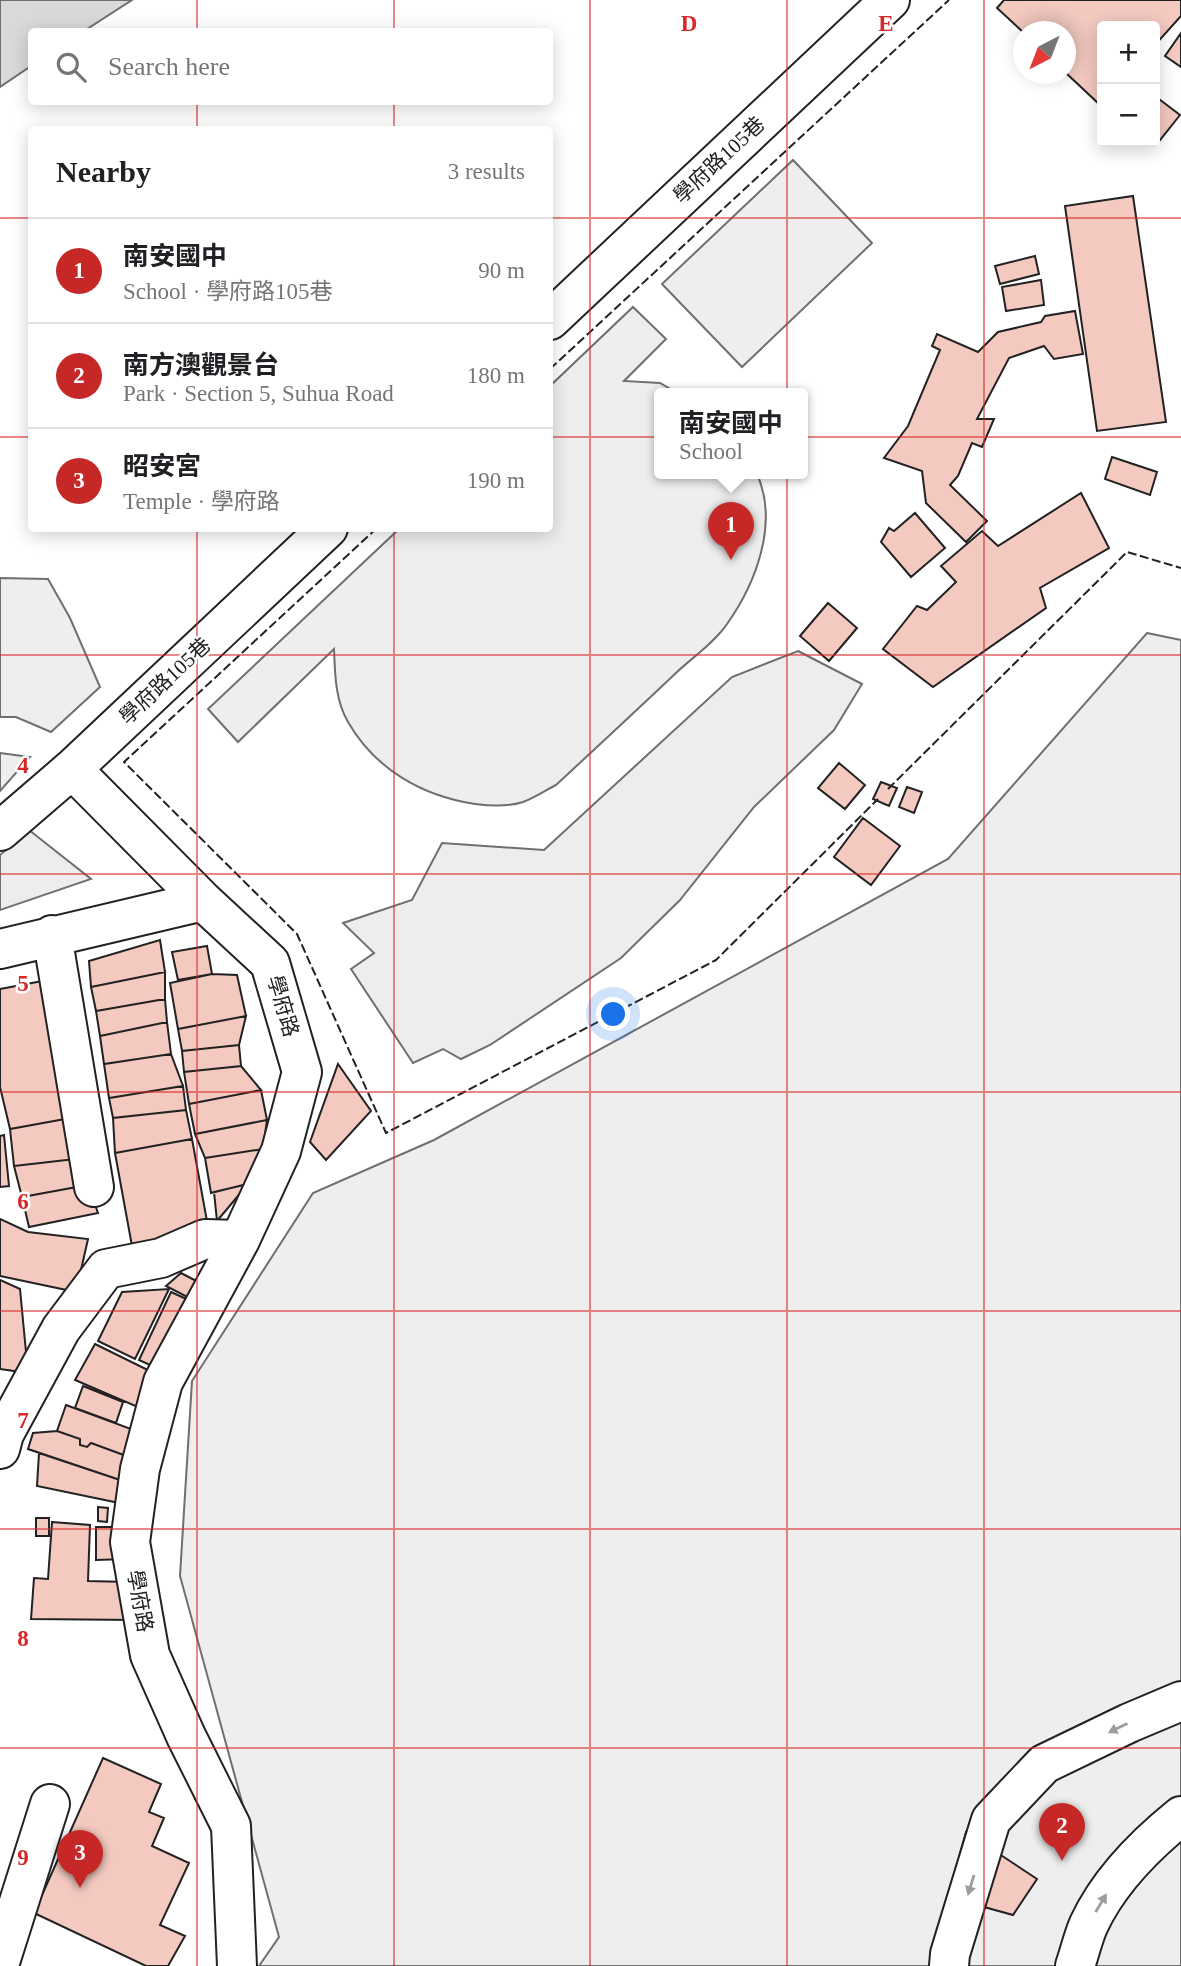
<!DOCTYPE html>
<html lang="en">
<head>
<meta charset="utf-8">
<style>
	body { margin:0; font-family:"Times New Roman","Noto Sans TC",serif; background:#f6f6f6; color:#202124 }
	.controls { position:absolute; right:21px; top:21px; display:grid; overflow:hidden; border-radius:7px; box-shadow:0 4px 18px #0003 }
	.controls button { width:63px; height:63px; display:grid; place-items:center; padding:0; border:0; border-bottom:2px solid #e0e0e0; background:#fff; color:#202124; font:35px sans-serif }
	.compass { position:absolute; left:1013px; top:21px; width:63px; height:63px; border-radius:50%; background:#fff; box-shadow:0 4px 18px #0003; rotate:222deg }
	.you { position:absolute; left:614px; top:1015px; width:24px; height:24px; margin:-18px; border:5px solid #fff; border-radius:50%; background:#1a73e8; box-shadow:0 0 0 10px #1a73e833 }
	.badge { display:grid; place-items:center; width:46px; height:46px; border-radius:50%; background:#c62828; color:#fff; font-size:23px; font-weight:700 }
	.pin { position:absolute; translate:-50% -58px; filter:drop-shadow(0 2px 4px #0008) }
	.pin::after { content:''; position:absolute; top:37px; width:24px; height:21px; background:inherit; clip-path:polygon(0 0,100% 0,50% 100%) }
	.popup { position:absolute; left:654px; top:388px; width:154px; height:91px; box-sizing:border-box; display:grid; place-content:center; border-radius:7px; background:#fff; filter:drop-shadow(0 2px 5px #0005); font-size:23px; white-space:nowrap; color:#757577 }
	.popup b { font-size:26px; color:#202124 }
	.popup::after { content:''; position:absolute; left:50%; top:100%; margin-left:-14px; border:14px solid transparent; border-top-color:#fff }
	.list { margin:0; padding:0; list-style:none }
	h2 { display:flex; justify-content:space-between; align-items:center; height:91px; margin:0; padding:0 28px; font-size:30px }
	h2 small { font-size:23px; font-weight:400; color:#757577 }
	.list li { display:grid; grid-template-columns:46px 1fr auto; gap:21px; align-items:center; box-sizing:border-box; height:105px; padding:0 28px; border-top:2px solid #e0e0e0 }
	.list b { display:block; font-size:26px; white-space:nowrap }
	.list p { margin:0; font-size:23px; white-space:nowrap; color:#757577 }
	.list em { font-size:23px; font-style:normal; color:#757577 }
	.icon { flex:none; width:38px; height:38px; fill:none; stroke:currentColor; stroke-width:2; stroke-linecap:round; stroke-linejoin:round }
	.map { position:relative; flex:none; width:1181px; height:1966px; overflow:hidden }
	.search { position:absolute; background:#fff; box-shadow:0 4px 18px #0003; left:28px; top:28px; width:525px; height:77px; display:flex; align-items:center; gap:18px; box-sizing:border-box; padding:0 24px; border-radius:7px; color:#757577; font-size:26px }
	.panel { position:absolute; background:#fff; box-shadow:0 4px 18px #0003; left:28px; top:126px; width:525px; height:406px; border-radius:7px }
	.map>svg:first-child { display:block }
	.green { fill:#eee; stroke:#6f6f6f; stroke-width:2 }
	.parking { fill:#ededed; stroke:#6f6f6f; stroke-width:2 }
	.water { fill:#d9d9d9; stroke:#6f6f6f; stroke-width:2 }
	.building { fill:#f3c9c0; stroke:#222; stroke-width:2 }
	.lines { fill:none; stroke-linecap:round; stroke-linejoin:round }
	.minor-casing { stroke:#222; stroke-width:42 }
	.major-casing { stroke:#222; stroke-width:42 }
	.minor { stroke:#fff; stroke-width:38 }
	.major { stroke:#fff; stroke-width:38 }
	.fence { stroke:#222; stroke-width:2; stroke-dasharray:9 3.5; stroke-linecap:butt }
	.oneway { fill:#9c9c9c }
	.grid { fill:none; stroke:#d62828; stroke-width:2; stroke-opacity:0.55 }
	.labels { text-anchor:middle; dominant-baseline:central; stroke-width:5; stroke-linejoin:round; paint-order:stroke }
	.street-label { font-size:21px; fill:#222; stroke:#fff }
	.grid-label { font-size:23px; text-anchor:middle; font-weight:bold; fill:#d62828; stroke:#fff; stroke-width:5; stroke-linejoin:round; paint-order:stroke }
</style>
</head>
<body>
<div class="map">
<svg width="1181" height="1966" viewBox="0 0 1181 1966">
	<rect width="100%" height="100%" fill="#fff"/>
	<path class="green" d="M793 160 872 243 742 367 662 284Z
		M633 307 666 339 624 381 660 383 679 394H659V474H757C779 523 756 583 727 624 715 642 693 657 677 672 637 710 597 747 556 785 546 790 534 798 523 802 508 807 490 806 475 804 422 796 375 769 348 722 335 700 335 673 334 649L238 742 208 709 399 529 550 528V386Z
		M0 578 48 579 70 618 100 687 51 732 16 717H0Z
		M1147 633 1181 640V1966H259L279 1937 180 1576 192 1381 313 1193 434 1140 948 859Z
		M0 753 30 757 0 791Z"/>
	<path class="parking" d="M798 651 862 684 834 730 754 807 680 900 621 958 490 1045 461 1059 443 1049 413 1063 351 969 374 953 343 923 412 900 442 843 544 850 732 677Z
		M29 830 91 879 0 910V855Z"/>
	<path class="water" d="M0 0H132L84 31 32 32 31 66 0 87Z"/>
	<path class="building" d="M1004 0H1181V16L1155 45V26H1102V101L1099 104 1066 73V32H1024V33L997 8Z
		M1181 33V67L1165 56Z
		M1155 96 1180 115 1160 140 1155 136Z
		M1133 196 1166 422 1097 431 1065 206Z
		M1035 256 1039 274 1000 284 995 266Z
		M1041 280 1044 305 1006 311 1002 287Z
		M1075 311 1083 354 1054 359 1044 346 1009 358 977 419H994L982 447 972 443 958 476 950 485 987 521 966 542 926 503 922 471 884 458 908 426 940 350 932 346 937 334 978 352 998 332 1041 322 1045 316Z
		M1112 457 1157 472 1150 495 1105 479Z
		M1081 493 1109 548 1040 588 1046 608 933 687 883 649 917 606 927 610 956 582 941 566 982 531 998 546Z
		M915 513 945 548 911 577 881 542 889 528 894 531Z
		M828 603 857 628 829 661 800 636Z
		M839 763 865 785 845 809 818 788Z
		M881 782 897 788 889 806 873 799Z
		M907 787 922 792 914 813 899 807Z
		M863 818 900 846 871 885 834 857Z
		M160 940 165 972 91 987 89 961Z
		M207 946 212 974 178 980 172 952Z
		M165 972V999L96 1011 91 987Z
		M212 974 237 975 246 1016 178 1029 170 983Z
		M53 979 76 1117 10 1129 0 1087V989Z
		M165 999 167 1022 100 1036 96 1011Z
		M246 1016 239 1045 182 1051 178 1029Z
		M167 1022 171 1054 104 1064 100 1036Z
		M239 1045 241 1066 184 1072 182 1051Z
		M171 1054 183 1086 109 1098 104 1064Z
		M338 1064 371 1111 326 1160 310 1142Z
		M241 1066 261 1090 189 1104 184 1072Z
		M183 1086 186 1110 113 1118 109 1098Z
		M261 1090 267 1120 195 1134 189 1104Z
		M186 1110 192 1139 115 1153 113 1118Z
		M76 1117 84 1158 14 1166 10 1129Z
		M267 1120 263 1149 205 1158 195 1134Z
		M4 1135 9 1186 0 1187V1136Z
		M192 1139 213 1254 136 1268 115 1153Z
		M263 1149 259 1181 211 1193 205 1158Z
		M84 1158 88 1185 22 1197 14 1166Z
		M248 1184 217 1221 214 1192Z
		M88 1185 98 1213 29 1227 22 1197Z
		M0 1219 28 1232 88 1239 76 1292 0 1276Z
		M181 1273 204 1285 195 1301 166 1286Z
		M0 1280 20 1289 28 1373 0 1369Z
		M169 1289 135 1359 98 1341 122 1292Z
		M171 1292 193 1302 161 1370 139 1360Z
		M95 1344 160 1376 147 1411 75 1380Z
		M83 1386 123 1402 116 1423 75 1408Z
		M66 1405 150 1436 140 1461 91 1443 87 1447 80 1445V1439L57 1431Z
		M57 1431 80 1439V1445L87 1447 91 1443 140 1461 132 1484 28 1449 33 1433Z
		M39 1453 132 1484 129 1505 37 1486Z
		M98 1507 108 1508 107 1522 98 1521Z
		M36 1518H49V1536H36Z
		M52 1522 90 1525 88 1581 129 1582 136 1620 31 1619 34 1578 48 1579Z
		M96 1527H125L126 1559 96 1560Z
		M103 1758 161 1784 149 1812 164 1818 152 1846 189 1863 160 1925 185 1936 168 1966H146L34 1913Z
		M966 1832 1037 1879 1013 1915 948 1897Z"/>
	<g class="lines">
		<defs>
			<path id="minor" d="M550 320 890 0
				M72 769 203 901
				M0 831 72 769 328 528
				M52 935 94 1187
				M0 949 203 901 270 963 302 1072 281 1151 240 1240 163 1382 140 1469 130 1542 150 1655 186 1736 231 1826 237 1966
				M0 1449 4 1434 61 1329 106 1269 161 1258 205 1239 240 1240
				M0 1962 50 1804"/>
			<path id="major" d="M949 1966 950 1954 991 1820 1044 1764 1129 1723 1181 1701
				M1075 1966C1080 1952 1083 1937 1089 1924 1109 1881 1145 1845 1181 1816"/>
		</defs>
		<use href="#minor" class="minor-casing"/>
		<use href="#major" class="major-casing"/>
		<use href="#minor" class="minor"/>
		<use href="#major" class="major"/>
		<path class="fence" d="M550 369 949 0
			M377 528 124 762 297 934 386 1133 716 960 878 799
			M888 789 1127 552 1181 568"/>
	</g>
	<defs><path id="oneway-solid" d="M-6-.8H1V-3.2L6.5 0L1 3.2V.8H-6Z" transform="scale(1.75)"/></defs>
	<g class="oneway">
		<use href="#oneway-solid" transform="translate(1118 1728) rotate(154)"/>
		<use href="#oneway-solid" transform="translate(971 1885) rotate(107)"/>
		<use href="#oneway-solid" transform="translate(1101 1903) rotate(-59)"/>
	</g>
	<path class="grid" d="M197 0V32M394 0V32M590 0V1966M787 0V1966M984 0V1966M197 102V130M394 102V130M0 218H32M550 218H1181M0 437H32M550 437H1181M197 528V1966M394 528V1966M0 655H1181M0 874H1181M0 1092H1181M0 1311H1181M0 1529H1181M0 1748H1181"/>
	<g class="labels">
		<g class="street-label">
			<text transform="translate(719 160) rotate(-43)">學府路105巷</text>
			<text transform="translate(165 681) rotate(-43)">學府路105巷</text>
			<text transform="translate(283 1006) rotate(74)">學府路</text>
			<text transform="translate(140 1601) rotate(80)">學府路</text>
		</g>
	</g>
	<g class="grid-label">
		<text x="689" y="31">D</text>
		<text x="886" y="31">E</text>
		<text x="23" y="773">4</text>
		<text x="23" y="991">5</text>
		<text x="23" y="1209">6</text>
		<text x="23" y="1428">7</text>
		<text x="23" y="1646">8</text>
		<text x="23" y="1865">9</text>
	</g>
</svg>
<div class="controls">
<button>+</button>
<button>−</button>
</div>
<svg class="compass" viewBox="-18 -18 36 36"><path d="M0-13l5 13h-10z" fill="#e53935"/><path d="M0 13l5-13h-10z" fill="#757577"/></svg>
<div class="you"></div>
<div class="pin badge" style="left:731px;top:560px">1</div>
<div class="popup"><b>南安國中</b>School</div>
<div class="pin badge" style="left:1062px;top:1861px">2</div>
<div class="pin badge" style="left:80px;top:1888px">3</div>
<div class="search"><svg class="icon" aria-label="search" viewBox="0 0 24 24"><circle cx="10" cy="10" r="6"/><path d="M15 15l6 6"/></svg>Search here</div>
<section class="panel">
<h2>Nearby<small>3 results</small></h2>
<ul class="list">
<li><span class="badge">1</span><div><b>南安國中</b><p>School · 學府路105巷</p></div><em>90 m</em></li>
<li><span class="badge">2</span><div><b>南方澳觀景台</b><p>Park · Section 5, Suhua Road</p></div><em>180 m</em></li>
<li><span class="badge">3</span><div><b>昭安宮</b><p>Temple · 學府路</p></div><em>190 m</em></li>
</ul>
</section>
</div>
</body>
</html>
